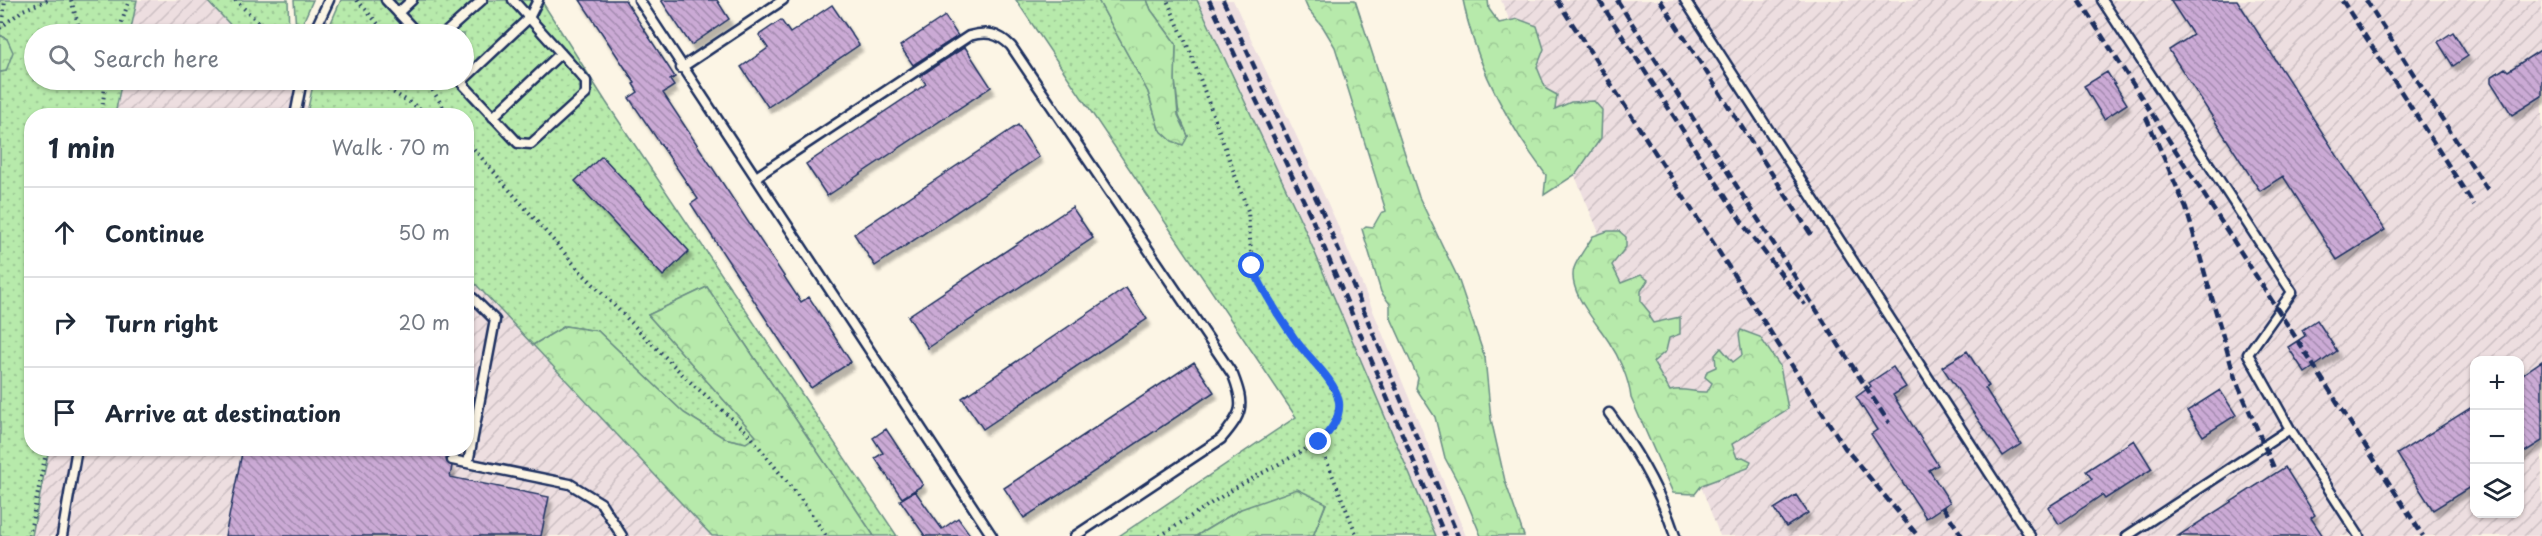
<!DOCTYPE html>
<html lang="en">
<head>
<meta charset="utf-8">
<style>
	body { margin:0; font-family:"Playpen Sans",sans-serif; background:#f2f2f3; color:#1f2937 }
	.controls { position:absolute; right:18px; bottom:18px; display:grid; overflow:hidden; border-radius:12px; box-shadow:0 2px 4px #0004 }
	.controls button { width:54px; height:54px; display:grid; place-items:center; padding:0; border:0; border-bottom:2px solid #e0e1e3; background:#fff; color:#1f2937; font:30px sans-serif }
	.stop { position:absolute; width:18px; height:18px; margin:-14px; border:4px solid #2563eb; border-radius:50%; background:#fff }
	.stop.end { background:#2563eb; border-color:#fff; box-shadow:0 2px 6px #0008 }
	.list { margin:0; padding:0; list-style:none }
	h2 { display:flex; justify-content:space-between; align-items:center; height:78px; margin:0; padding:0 24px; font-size:26px }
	h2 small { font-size:20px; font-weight:400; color:#747a83 }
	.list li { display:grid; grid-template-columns:39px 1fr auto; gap:18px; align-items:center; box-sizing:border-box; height:90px; padding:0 24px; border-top:2px solid #e0e1e3 }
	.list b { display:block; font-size:22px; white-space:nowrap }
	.list em { font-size:20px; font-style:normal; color:#747a83 }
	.icon { flex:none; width:33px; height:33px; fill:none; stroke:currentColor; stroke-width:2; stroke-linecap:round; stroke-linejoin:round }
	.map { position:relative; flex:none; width:2542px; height:536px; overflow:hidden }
	.search { position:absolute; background:#fff; box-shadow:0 2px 4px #0004; left:24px; top:24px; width:450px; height:66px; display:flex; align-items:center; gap:15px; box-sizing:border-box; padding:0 21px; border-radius:33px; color:#747a83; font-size:22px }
	.panel { position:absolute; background:#fff; box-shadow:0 2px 4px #0004; left:24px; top:108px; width:450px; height:348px; border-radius:24px }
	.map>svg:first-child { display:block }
	.built { fill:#eddee0 }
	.industrial { fill:url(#industrial-furrows); fill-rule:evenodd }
	.grass { fill:url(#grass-dots); stroke:#698c84; stroke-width:1.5 }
	.forest { fill:url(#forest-crowns); stroke:#698c84; stroke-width:1.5 }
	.building { fill:url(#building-back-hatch); stroke:#1b2f5e; stroke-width:1.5; filter:url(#shadow) }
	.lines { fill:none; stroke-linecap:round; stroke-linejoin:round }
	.service-casing { stroke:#1b2f5e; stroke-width:13 }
	.path { stroke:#1b2f5e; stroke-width:4; stroke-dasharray:1.5 4.5; stroke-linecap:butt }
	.service { stroke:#fcf5e5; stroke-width:8 }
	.rail { stroke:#1b2f5e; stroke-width:4.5; stroke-dasharray:9 4.5; stroke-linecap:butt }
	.route { stroke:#2563eb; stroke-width:8 }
</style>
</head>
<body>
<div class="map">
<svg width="2542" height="536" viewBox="0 0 2542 536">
	<defs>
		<pattern id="industrial-furrows" width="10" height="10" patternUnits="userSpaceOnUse" patternTransform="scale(1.5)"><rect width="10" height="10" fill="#eddee0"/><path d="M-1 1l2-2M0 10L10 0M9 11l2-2" fill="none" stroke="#cbbfc3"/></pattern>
		<pattern id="grass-dots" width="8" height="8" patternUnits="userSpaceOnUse" patternTransform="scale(1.5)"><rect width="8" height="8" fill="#b7eaab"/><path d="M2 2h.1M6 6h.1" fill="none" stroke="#9dc996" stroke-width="1.8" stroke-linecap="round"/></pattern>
		<pattern id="forest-crowns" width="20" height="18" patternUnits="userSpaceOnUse" patternTransform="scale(1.5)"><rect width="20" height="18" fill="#b7eaab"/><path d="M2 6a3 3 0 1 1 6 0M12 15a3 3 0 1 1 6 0" fill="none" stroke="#9dc996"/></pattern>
		<pattern id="building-back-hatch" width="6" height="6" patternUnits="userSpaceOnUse" patternTransform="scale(1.5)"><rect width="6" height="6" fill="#cbaad5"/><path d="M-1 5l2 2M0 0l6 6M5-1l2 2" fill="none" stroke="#a48bb0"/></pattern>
		<filter id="shadow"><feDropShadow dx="3.5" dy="6" stdDeviation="1.5" flood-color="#0004"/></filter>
	</defs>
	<rect width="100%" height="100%" fill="#fcf5e5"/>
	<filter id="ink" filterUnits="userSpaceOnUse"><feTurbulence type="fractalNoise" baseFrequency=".0167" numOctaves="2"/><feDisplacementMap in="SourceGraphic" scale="12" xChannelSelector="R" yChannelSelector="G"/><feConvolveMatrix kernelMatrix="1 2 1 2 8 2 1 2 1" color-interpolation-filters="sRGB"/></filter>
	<g filter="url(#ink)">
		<path class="built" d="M1197 0H1233L1336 221 1466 536H1436L1243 95Z"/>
		<path class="industrial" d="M137 0H207L239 34H130Z
			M1501 0H2542V536H1720L1657 371ZM2474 360H2520V514H2474Z
			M122 80H282L315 115 115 116Z
			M467 275 712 536H32L49 449 466 448Z"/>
		<path class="grass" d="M0 0H137L130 34H34V80H122L115 115 32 116V448L49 449 32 536H0V72L6 71 7 39 0 35Z
			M207 0H288L289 34H239Z
			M294 0H313L300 29 296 30Z
			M341 0H541L606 102 897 536H874L707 287 648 315 757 437 746 443 724 438 684 413 598 331 565 326 533 345 467 275 466 116H315L308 108 314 80H464V34H326Z
			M1016 0H1098L1148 92 1159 129 1188 136 1179 115 1175 80 1176 44 1151 10 1147 0H1197L1303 225 1436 536H1313L1326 504 1241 509 1196 536H1119L1296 417Z"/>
		<path class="forest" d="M1098 0H1147L1151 10 1176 44 1175 80 1178 115 1188 136 1183 145 1172 141 1159 129 1148 92Z
			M1304 0H1355L1419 197 1458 278 1485 358 1491 419 1505 481 1524 536H1481L1462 490 1445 458 1435 417 1416 388 1418 378 1390 316V304L1381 292 1362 229 1366 226 1373 227 1381 213 1386 211 1335 47 1323 27 1308 9Z
			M1463 0H1488L1489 9 1499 23 1518 19 1537 26 1544 49 1537 67 1546 89 1557 95 1555 109 1571 102 1594 101 1602 110 1601 138 1576 174 1544 195 1546 175C1508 124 1475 63 1463 0Z
			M0 35 7 39 13 52 6 71 0 72Z
			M1608 231H1619L1626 237V247L1612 265 1621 283 1641 275 1648 280 1641 291V302L1650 313 1649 317 1653 323 1680 317V334L1669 338 1666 351 1653 362 1670 391C1683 387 1693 393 1707 392L1712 383 1705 377 1707 371 1716 367 1715 355 1721 348 1733 362 1742 355 1739 334 1741 330 1760 337 1780 366 1788 409 1732 444 1737 458 1743 457 1751 461 1748 468 1702 485 1695 494 1673 493 1631 398C1629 379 1619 357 1609 342 1597 323 1567 292 1574 268 1578 257 1587 246 1593 236Z
			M707 287 874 536H712L533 345 565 326 598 331 684 413 724 438 746 443 756 436 648 315Z
			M1297 489 1326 503 1313 536H1196L1241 509Z"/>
		<path class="building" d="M580 0H625L675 77 670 80 674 86 663 93 801 302 809 297 851 362 811 388 691 204 698 199 629 98 638 92 633 84 635 83Z
			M661 0H717L729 19 691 45Z
			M2170 0H2237L2385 230 2337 260 2283 176 2260 191 2169 50 2193 35Z
			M832 5 859 45 768 107 741 67 768 48 759 35 781 20 790 33Z
			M945 16 958 36 913 65 900 46Z
			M2453 32 2468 56 2453 66 2438 42Z
			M965 47 991 87 827 196 806 164 926 84 920 76Z
			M2542 49V96L2512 115 2491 82V77L2505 68 2508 71Z
			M2107 72 2127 104 2104 119 2084 86Z
			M1018 125 1039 157 875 266 854 234Z
			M602 156 689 251 663 276 575 181Z
			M1072 207 1093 238 928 348 908 316Z
			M1126 288 1147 319 983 429 962 398Z
			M2317 320 2337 351 2305 373 2288 347 2305 336 2302 330Z
			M1967 351 1989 386 1985 388 2021 444 2003 456 1942 367Z
			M2542 361V441L2520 455V376Z
			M1194 362 1214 392 1024 518 1004 488Z
			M1893 367 1906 387 1893 395 1938 465 1929 470 1950 502 1926 518 1871 434 1877 430 1856 397 1871 386 1869 383Z
			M2220 390 2236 415 2203 436 2187 411Z
			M2475 405V484L2433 510 2397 454Z
			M886 429 923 485 902 498 875 458 883 453 873 438Z
			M2134 440 2152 469 2105 499 2102 495 2059 524 2048 507 2092 479 2086 471Z
			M243 448H455L454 454H449L446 459 452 466 450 477 549 497 541 536H225Z
			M2285 467 2315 515 2311 518 2323 536H2178Z
			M915 491 942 529 958 518 971 536H925L900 500Z
			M1796 495 1808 513 1786 527 1774 509Z"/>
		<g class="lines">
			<defs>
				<path id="service" d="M386 0 418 34
					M639 0 992 536
					M1685 0 2030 536
					M2102 0 2292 292 2248 354 2290 429 2359 536
					M398 13 412 0
					M313 34 329 0
					M444 34 482 0
					M681 68 783 0
					M459 80 518 143 531 144 586 94V81L513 0
					M461 82 529 18 538 0
					M295 116 302 80
					M493 117 561 53
					M756 177 969 36C987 31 998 33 1011 46L1233 375C1245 406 1243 413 1221 439L1075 536
					M466 296 473 298 495 320 468 463
					M1609 413C1638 452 1660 490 1675 536
					M452 460 570 484 601 503 622 536
					M62 536 77 448
					M2127 536 2290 429"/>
			</defs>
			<use href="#service" class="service-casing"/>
			<path class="path" d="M71 0 81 34
				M235 0 271 34
				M357 0 387 34
				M3 23 5 0
				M0 28 23 10 48 0
				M118 34 129 0
				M373 80 432 116
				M426 80 449 116
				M101 116 106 80
				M466 140 580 271 688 380 747 432 806 506 826 536
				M1319 442 1357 536
				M29 536 47 448
				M1160 536 1235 488 1319 442 1334 428 1339 402 1326 376 1295 340 1262 289 1252 266 1248 211 1191 54 1167 0"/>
			<use href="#service" class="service"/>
			<path class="rail" d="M1209 0 1310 214 1445 536
				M1223 0 1322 211 1458 536
				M1557 0 1845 448 1918 536
				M1599 0 1745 227 1805 305
				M1617 0 1889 423
				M1660 0 1812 236
				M2079 0 2423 536
				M2342 0 2474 205
				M2366 0 2489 192
				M2146 117 2186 208 2235 378 2274 468
				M1943 507 1962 536"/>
		</g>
	</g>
	<g class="lines" filter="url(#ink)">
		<path class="route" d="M1252 266C1263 292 1278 315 1294 338 1306 356 1336 380 1339 402 1341 419 1330 432 1319 442"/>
	</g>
</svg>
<div class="controls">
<button>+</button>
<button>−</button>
<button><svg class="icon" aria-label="layers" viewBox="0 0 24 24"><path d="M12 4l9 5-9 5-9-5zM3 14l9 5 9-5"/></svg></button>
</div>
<div class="stop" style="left:1252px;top:266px"></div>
<div class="stop end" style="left:1319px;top:442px"></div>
<div class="search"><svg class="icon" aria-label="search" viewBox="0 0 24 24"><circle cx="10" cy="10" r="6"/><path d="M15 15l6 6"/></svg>Search here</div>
<section class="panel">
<h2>1 min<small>Walk · 70 m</small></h2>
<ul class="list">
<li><svg class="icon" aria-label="ahead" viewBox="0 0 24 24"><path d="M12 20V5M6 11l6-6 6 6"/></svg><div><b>Continue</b></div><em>50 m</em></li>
<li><svg class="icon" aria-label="right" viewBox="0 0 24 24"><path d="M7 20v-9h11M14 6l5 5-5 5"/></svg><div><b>Turn right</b></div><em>20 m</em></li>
<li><svg class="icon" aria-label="arrive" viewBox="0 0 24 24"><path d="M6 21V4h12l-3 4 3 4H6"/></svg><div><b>Arrive at destination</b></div></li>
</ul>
</section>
</div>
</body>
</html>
